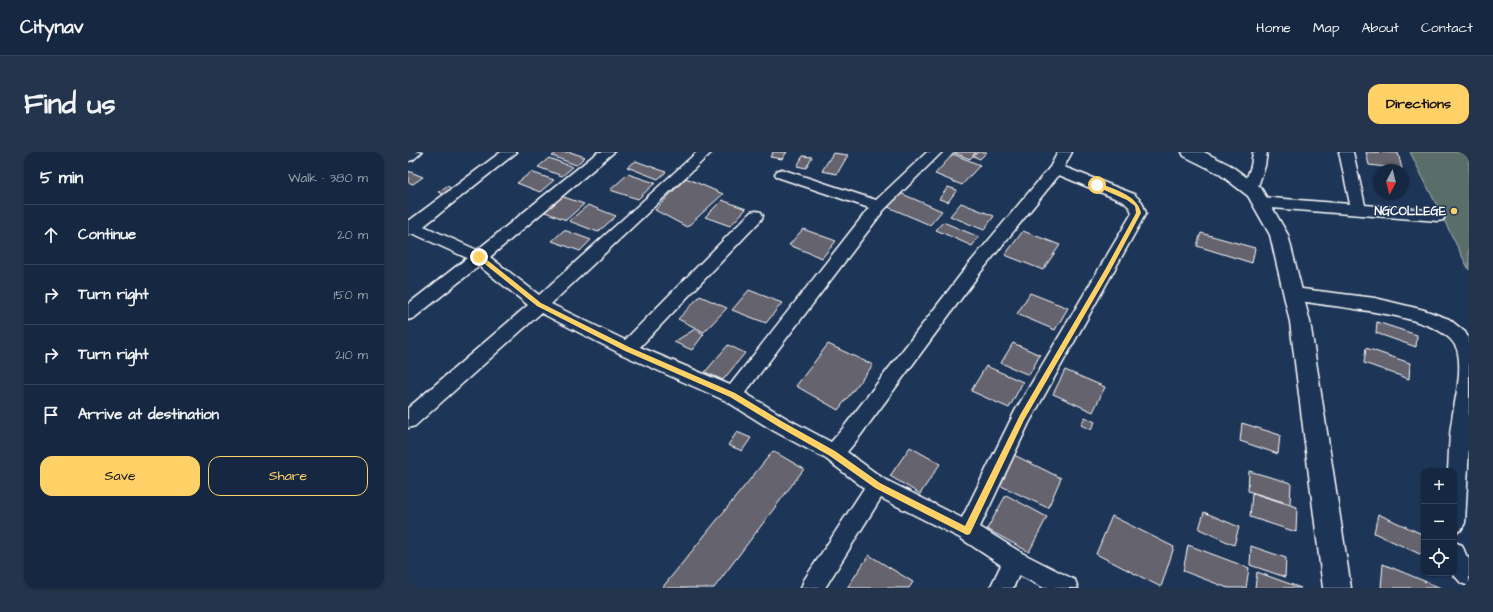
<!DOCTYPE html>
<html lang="en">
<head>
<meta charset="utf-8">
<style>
	body { margin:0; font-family:"Architects Daughter",sans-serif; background:#23344c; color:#f1f3f6 }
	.controls { position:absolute; right:12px; bottom:12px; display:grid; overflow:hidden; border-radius:8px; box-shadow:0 1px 3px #0004 }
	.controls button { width:36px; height:36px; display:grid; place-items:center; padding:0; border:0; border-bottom:1px solid #35445a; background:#162841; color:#f1f3f6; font:20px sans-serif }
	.compass { position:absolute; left:965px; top:12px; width:36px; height:36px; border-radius:50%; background:#162841; box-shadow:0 1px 3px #0004; rotate:187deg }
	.stop { position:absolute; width:12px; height:12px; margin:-9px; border:3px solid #ffd166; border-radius:50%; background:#fff }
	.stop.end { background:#ffd166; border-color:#fff; box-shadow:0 1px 4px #0008 }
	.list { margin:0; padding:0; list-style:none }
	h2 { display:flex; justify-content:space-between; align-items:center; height:52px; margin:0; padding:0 16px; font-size:17px }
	h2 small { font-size:13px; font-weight:400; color:#9ea6b1 }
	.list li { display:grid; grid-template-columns:26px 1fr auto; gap:12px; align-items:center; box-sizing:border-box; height:60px; padding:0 16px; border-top:1px solid #35445a }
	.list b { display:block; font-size:15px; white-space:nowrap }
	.list em { font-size:13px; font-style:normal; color:#9ea6b1 }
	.actions { display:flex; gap:8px; padding:12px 16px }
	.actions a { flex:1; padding:9px 0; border:1px solid #ffd166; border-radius:12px; text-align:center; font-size:14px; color:#ffd166 }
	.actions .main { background:#ffd166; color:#111 }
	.icon { flex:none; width:22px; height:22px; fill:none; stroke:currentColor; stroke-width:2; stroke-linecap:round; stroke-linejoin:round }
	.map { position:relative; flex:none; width:1061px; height:436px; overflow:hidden; border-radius:12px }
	header { display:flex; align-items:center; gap:24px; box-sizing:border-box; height:56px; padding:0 20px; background:#162841; border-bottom:1px solid #35445a }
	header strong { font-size:19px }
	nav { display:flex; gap:22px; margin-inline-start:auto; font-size:14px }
	.intro { display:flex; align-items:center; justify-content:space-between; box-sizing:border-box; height:96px; padding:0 24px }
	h1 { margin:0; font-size:28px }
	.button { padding:10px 18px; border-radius:12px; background:#ffd166; color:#111; font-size:14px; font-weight:700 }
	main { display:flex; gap:24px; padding:0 24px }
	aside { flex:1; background:#162841; border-radius:12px; box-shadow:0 1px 3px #0004 }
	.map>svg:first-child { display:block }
	.green { fill:#5a6d69; stroke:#acb6b4 }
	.building { fill:#65646e; stroke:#fff }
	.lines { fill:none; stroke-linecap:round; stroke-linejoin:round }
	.street-casing { stroke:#fff; stroke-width:3 }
	.secondary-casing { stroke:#fff; stroke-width:3 }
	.street { fill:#1d3557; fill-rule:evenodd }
	.secondary { fill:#1d3557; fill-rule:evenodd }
	.route { fill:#ffd166 }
	.poi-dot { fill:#ffd166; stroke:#1d3557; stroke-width:1.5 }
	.labels { text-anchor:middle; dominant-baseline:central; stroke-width:3; stroke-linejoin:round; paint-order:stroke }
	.poi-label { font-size:12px; font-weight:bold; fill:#fff; stroke:#1d3557; text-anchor:end }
</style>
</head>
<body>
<header>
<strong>Citynav</strong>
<nav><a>Home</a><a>Map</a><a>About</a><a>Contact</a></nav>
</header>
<div class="intro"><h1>Find us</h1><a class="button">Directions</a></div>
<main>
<aside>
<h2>5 min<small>Walk · 380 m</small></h2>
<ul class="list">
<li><svg class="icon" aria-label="ahead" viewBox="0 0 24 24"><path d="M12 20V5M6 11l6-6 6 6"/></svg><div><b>Continue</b></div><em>20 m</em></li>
<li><svg class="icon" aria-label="right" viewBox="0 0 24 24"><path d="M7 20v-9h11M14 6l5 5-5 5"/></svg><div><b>Turn right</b></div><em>150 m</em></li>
<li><svg class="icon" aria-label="right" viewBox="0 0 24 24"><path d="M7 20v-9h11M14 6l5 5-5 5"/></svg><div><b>Turn right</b></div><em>210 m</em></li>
<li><svg class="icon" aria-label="arrive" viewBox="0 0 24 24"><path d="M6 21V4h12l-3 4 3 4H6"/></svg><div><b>Arrive at destination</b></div></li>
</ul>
<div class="actions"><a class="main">Save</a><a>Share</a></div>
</aside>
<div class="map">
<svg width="1061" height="436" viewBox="0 0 1061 436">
	<rect width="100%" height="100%" fill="#1d3557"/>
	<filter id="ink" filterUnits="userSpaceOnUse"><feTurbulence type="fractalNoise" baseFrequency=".025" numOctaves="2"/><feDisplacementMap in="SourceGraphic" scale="8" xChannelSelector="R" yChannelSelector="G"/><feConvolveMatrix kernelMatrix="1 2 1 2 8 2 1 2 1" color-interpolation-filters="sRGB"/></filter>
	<g filter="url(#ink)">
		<path class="green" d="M1002 0H1061V118Z"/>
		<path class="building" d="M150 0H162L177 5 168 13 144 4Z
			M365 0H379L374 7 362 5Z
			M544 0H568L562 7Z
			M570 0H579L572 7 565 4Z
			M958 0 990 1 994 17 961 13Z
			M425 1 440 3 429 22 414 19Z
			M545 2 572 13 554 33 527 22Z
			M395 4 404 5 398 16 389 14Z
			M141 6 165 15 154 24 130 15Z
			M228 9 258 20 250 27 219 15Z
			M0 19 15 25 5 32 0 30Z
			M123 20 146 28 132 40 109 31Z
			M220 22 247 31 230 47 202 38Z
			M278 26 315 42 279 75 247 58Z
			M39 34 45 37 36 43 30 40Z
			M540 35 549 38 540 50 531 47Z
			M492 41 534 59 522 73 480 55Z
			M150 43 176 52 158 68 132 58Z
			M314 48 338 57 322 74 297 65Z
			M553 51 586 64 576 78 542 64Z
			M180 53 208 64 190 80 161 69Z
			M535 70 571 85 564 94 528 78Z
			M395 77 428 89 414 106 381 93Z
			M156 78 183 88 172 99 144 89Z
			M615 79 652 93 635 118 597 103Z
			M793 81 847 96 844 111 789 94Z
			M341 138 374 151 358 171 324 158Z
			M622 141 660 156 647 178 609 162Z
			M292 144 319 156 296 180 270 167Z
			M969 170 1009 183 1008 195 968 181Z
			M287 177 296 182 284 198 266 190Z
			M605 191 632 203 621 223 593 211Z
			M420 192 465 213 430 258 388 234Z
			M320 193 337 201 315 228 297 220Z
			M958 196 1002 211 1001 227 956 211Z
			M578 214 615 230 601 256 563 239Z
			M657 218 697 235 685 260 645 242Z
			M677 265 687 270 683 278 673 273Z
			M834 271 872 283 870 302 832 289Z
			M329 280 343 286 334 299 320 293Z
			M502 295 532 312 512 342 482 324Z
			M365 299 396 317 306 436H254Z
			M606 303 653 326 640 356 591 333Z
			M841 319 883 331 882 352 840 339Z
			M844 341 889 355 888 380 842 365Z
			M598 343 639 365 621 400 579 377Z
			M796 360 831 375 826 393 791 377Z
			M970 362 1016 383V404L966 381Z
			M704 364 766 395 753 435 688 402Z
			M780 393 841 416 838 436H820L775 419Z
			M843 394 878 406 877 425 842 413Z
			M461 403 505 430 501 436H439Z
			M975 412 1033 436H973Z
			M849 420 893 436H847Z"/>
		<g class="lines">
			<defs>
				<path id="street" d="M0 0H14L5 8 0 9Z
					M93 0H109L16 74 69 98 190 0H206L82 105 131 143 289 0H304L143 152 217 188 343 60 348 59 353 60 355 64 353 68 232 195 322 233 461 56 369 25 367 22 369 19 374 17 379 19 468 48 519 0H534L476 58 337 241 380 267 423 290 435 276 560 113 642 15 650 0H664L656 15 726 42 734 50 738 61 621 271 572 375 614 401 667 428 670 436H636L611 423 605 436H582L593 413 552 386 473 346 417 436H393L396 428 456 336 418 307 366 279 318 249 213 202 133 161 7 274 0 276V256L120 153 71 114 6 166 0 168V152L59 106 6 82 0 83V68H2ZM651 23 716 50 722 56 724 61 607 259 554 366 476 327 439 300 449 288 572 121Z
					M845 0H859L857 14 849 37 847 40 842 42 837 40 835 37 843 14Z
					M931 0H945L957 53 1030 59 1035 60 1037 64 1035 68 1030 69 852 55 847 54 845 50 847 46 852 45 942 52Z
					M886 136 967 146 1016 158 1041 167 1057 180 1061 187V295L1057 371 1053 378 1046 381V319H1040C1041 302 1041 284 1044 268 1047 246 1054 223 1050 201 1043 158 914 157 880 146L878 142 880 138Z
					M1046 390 1054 393 1058 403 1061 407V434L1053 431 1044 421H1046Z"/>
				<path id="secondary" d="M774 0H796L822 13 853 36 880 83 902 170 943 436H915L882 170 862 83 840 44 810 21 776 4Z"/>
			</defs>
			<use href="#street" class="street-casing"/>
			<use href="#secondary" class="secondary-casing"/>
			<use href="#street" class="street"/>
			<use href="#secondary" class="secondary"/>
		</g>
	</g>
	<path class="route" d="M689 31C704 36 730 43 733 61L702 119 616 268 562 382 559 383 467 336 422 304 371 275 322 245 217 199 129 154 68 105 73 103 133 151 221 195 327 241 375 270 427 299 472 331 557 374 612 263 698 116 728 61 727 54 719 48 687 34 686 33Z"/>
	<circle class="poi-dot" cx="1046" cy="59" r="4"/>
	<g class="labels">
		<g class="poi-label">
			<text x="1038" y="59">NGCOLLEGE</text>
		</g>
	</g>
</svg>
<div class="controls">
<button>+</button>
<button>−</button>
<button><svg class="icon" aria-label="locate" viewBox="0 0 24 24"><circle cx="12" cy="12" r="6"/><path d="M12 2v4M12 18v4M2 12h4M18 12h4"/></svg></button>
</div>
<svg class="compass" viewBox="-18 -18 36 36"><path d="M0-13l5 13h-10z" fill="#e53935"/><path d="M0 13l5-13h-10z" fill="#9ea6b1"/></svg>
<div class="stop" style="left:689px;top:33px"></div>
<div class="stop end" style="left:71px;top:105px"></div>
</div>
</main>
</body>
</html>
